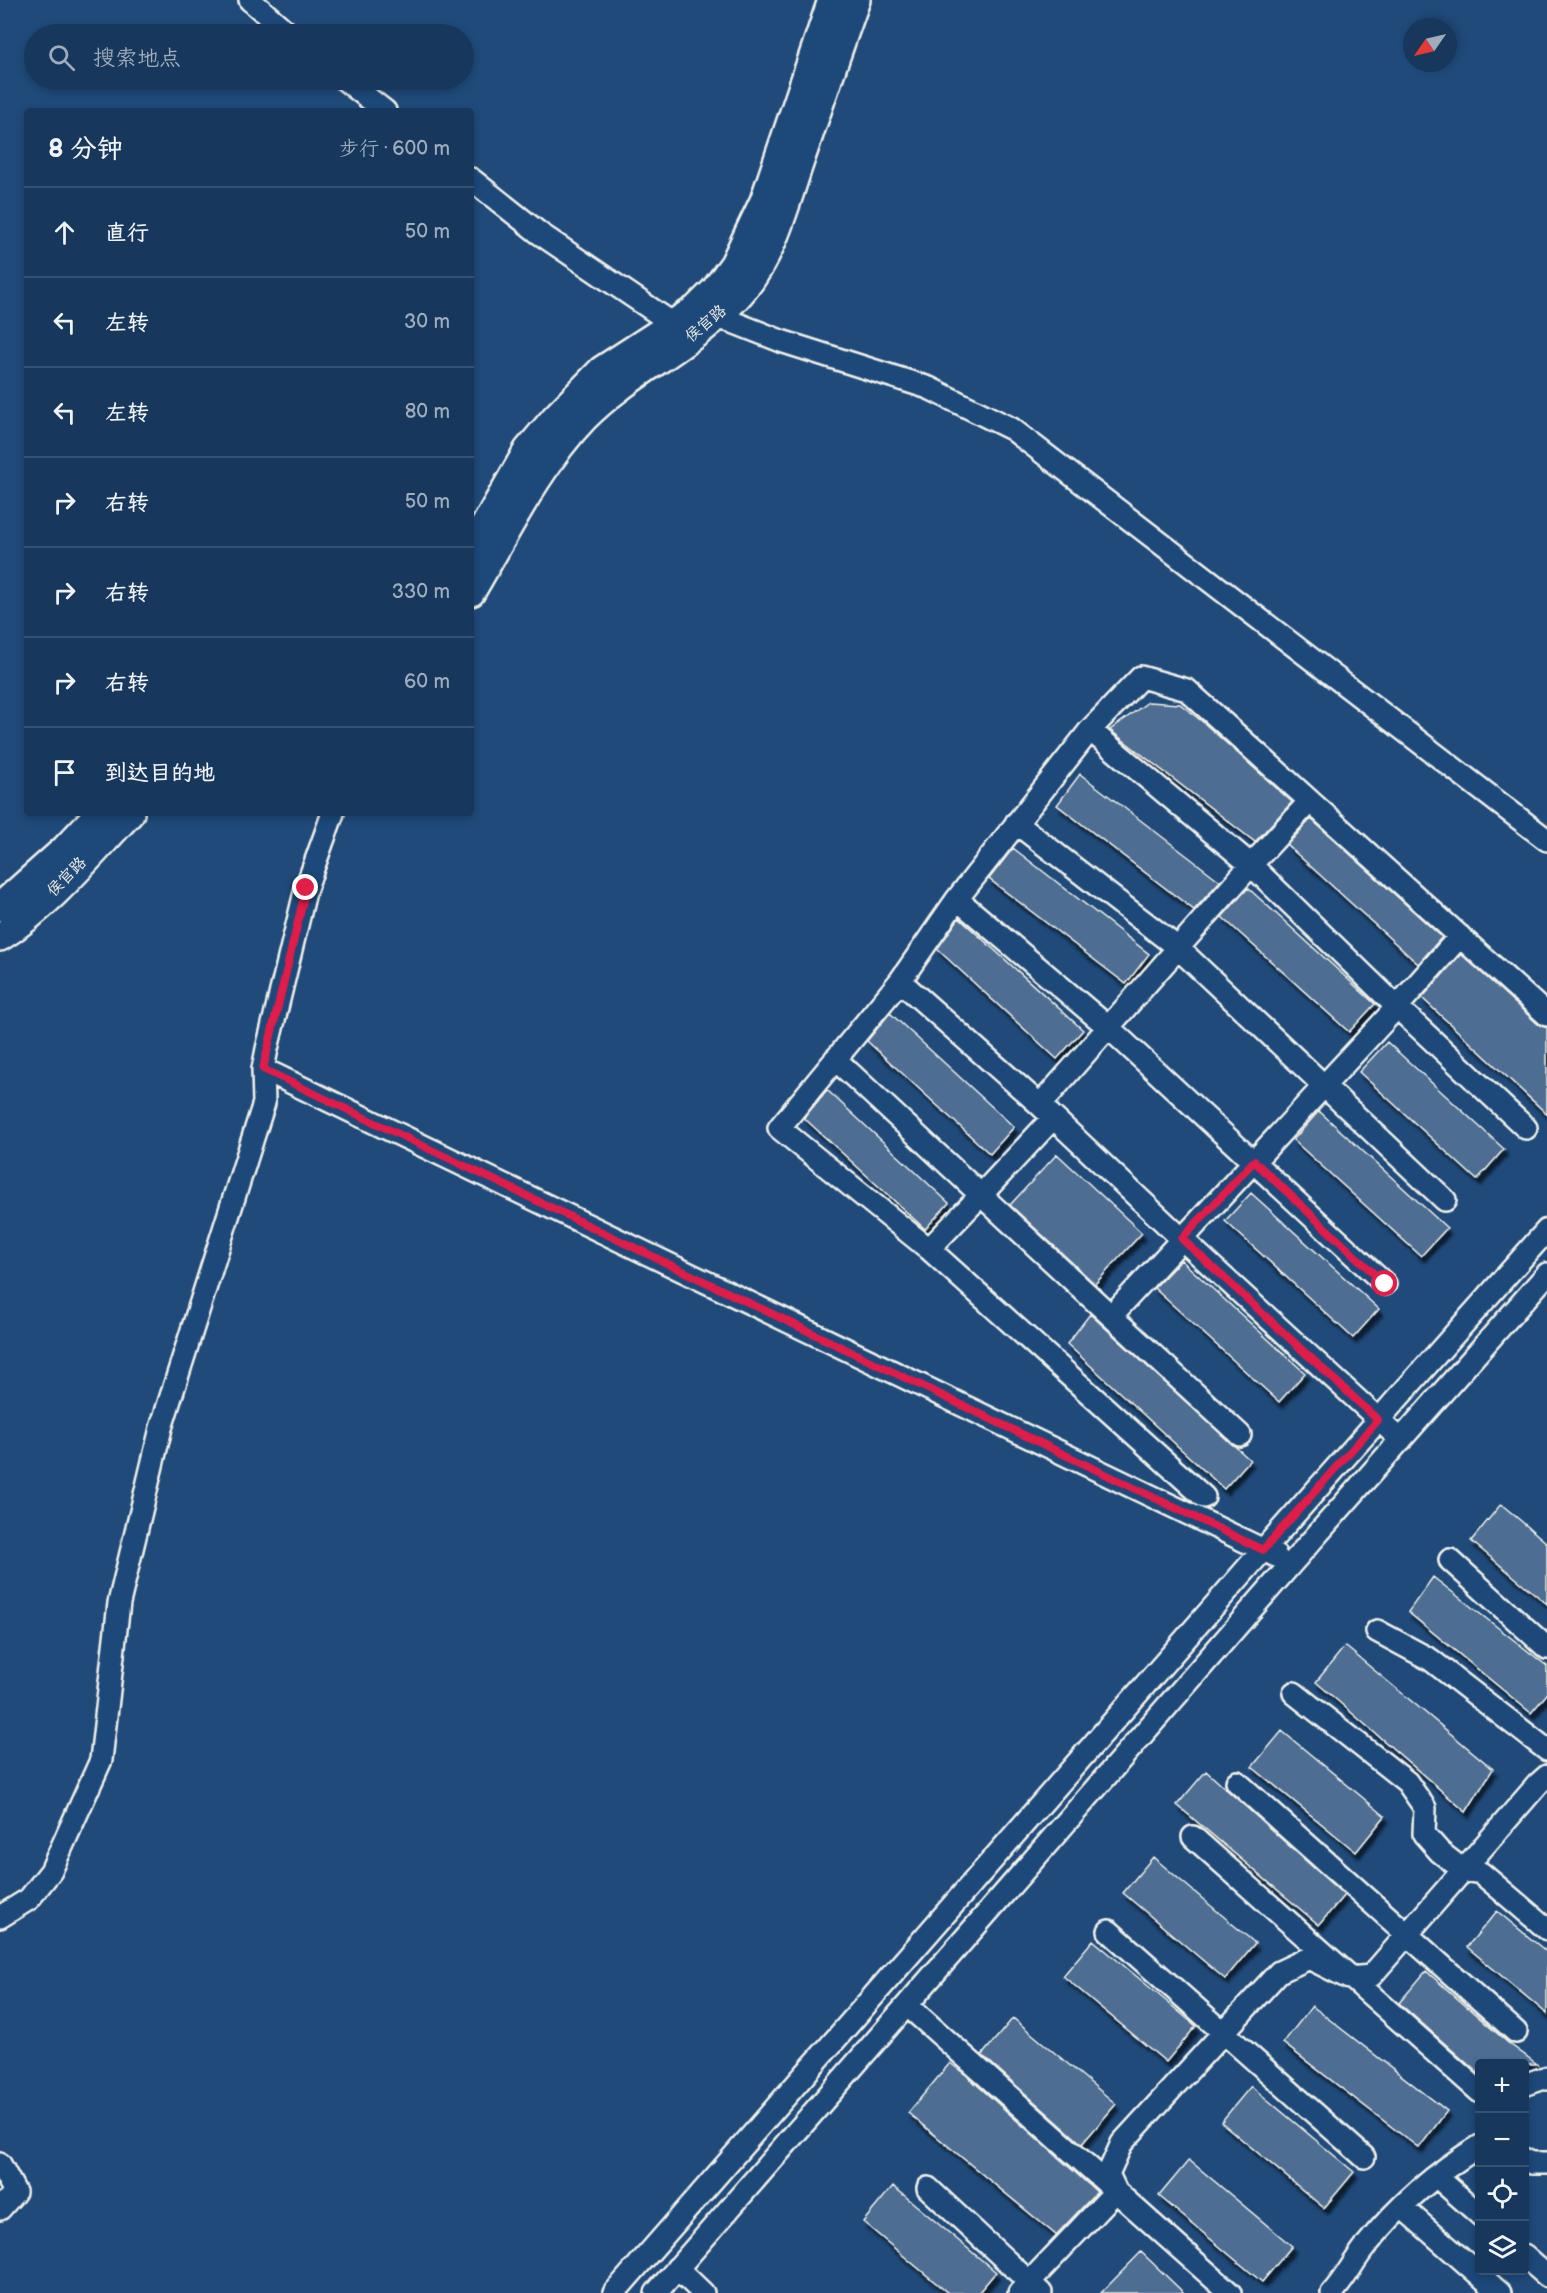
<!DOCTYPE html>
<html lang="zh">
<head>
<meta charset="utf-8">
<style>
	body { margin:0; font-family:"Balsamiq Sans","LXGW WenKai TC",sans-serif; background:#244365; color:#f1f3f6 }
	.controls { position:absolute; right:18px; bottom:18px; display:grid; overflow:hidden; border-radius:6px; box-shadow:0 3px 9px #0003 }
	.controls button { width:54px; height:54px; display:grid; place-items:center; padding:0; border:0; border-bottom:2px solid #365272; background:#17385c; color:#f1f3f6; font:30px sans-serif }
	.compass { position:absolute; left:1403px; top:18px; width:54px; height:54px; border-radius:50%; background:#17385c; box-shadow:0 3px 9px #0003; rotate:236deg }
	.stop { position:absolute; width:18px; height:18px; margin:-14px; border:4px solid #e11d48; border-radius:50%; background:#fff }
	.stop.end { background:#e11d48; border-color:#fff; box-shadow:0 2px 6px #0008 }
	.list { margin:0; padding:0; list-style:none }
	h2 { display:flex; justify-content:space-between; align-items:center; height:78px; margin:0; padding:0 24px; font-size:26px }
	h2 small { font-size:20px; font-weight:400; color:#9eacbb }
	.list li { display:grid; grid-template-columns:39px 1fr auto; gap:18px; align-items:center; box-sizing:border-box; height:90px; padding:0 24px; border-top:2px solid #365272 }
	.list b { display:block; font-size:22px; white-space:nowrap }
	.list em { font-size:20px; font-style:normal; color:#9eacbb }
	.icon { flex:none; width:33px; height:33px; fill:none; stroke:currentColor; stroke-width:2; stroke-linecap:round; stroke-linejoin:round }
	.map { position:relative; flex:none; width:1547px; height:2293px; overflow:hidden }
	.search { position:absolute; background:#17385c; box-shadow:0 3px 9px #0003; left:24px; top:24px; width:450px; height:66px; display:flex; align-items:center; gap:15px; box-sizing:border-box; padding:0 21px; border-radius:33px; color:#9eacbb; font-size:22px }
	.panel { position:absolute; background:#17385c; box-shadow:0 3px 9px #0003; left:24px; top:108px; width:450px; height:708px; border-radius:6px }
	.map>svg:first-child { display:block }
	.building { fill:#4d6e92; stroke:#f4f1e8; stroke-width:1.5; filter:url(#shadow) }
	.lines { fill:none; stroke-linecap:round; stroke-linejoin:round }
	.minor-casing { stroke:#f4f1e8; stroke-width:26 }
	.major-casing { stroke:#f4f1e8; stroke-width:32 }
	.minor { stroke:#1f4a7a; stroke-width:21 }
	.major { stroke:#1f4a7a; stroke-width:27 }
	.route { stroke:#e11d48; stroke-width:8 }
	.labels { text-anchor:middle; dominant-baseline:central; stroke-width:5; stroke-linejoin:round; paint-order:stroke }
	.street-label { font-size:16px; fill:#f4f1e8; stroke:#1f4a7a }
</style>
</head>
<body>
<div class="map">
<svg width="1547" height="2293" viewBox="0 0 1547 2293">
	<defs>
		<filter id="shadow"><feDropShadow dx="3.5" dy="6" stdDeviation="1.5" flood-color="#0009"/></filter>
	</defs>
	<rect width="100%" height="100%" fill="#1f4a7a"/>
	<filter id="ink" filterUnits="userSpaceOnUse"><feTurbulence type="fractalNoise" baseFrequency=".0167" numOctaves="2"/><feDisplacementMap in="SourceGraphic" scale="12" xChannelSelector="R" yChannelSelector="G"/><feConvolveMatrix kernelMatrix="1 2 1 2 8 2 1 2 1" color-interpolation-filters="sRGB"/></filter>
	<g filter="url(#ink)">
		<path class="building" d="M1148 702 1180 704 1204 723 1292 802 1255 842 1110 730Z
			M1080 774 1220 881 1194 910 1057 805Z
			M1311 819 1442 937 1418 964 1287 845Z
			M1013 848 1149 954 1126 984 989 879Z
			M1248 888 1375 1004 1349 1032 1222 917Z
			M959 918 1083 1030 1057 1059 937 949Z
			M1461 954 1538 1024 1547 1027V1114L1422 998Z
			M890 1013 1014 1127 990 1154 867 1041Z
			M1387 1042 1504 1149 1477 1180 1359 1072Z
			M827 1090 949 1203 925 1229 804 1118Z
			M1319 1111 1447 1228 1421 1256 1293 1140Z
			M1057 1154 1142 1233 1095 1284 1010 1205Z
			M1251 1193 1379 1309 1353 1338 1225 1221Z
			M1181 1260 1305 1373 1279 1402 1154 1288Z
			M1090 1314 1250 1460 1224 1489 1067 1344Z
			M1501 1504 1547 1543V1604L1471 1541Z
			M1433 1577 1547 1666V1694L1531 1713 1408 1612Z
			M1345 1646 1493 1769 1466 1812 1316 1682Z
			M1282 1731 1385 1816 1356 1852 1252 1767Z
			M1206 1771 1344 1895 1319 1925 1177 1805Z
			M1153 1857 1255 1943 1225 1979 1123 1893Z
			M1497 1911 1547 1952V2014L1467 1947Z
			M1093 1940 1196 2026 1166 2062 1063 1976Z
			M1426 1971 1507 2042 1537 2064H1479V2074L1399 2003Z
			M1312 2006 1447 2111 1419 2148 1283 2043Z
			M1013 2018 1116 2104 1082 2144 982 2055Z
			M950 2063 966 2075 1097 2192 1056 2235 908 2113Z
			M1251 2086 1354 2172 1324 2208 1221 2122Z
			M1189 2160 1292 2246 1262 2282 1159 2196Z
			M893 2186 996 2272 978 2293H948L863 2222Z
			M1141 2252 1184 2293H1101Z"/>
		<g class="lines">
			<defs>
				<path id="minor" d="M250 0 289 34
					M345 80 385 111
					M471 179 539 233 666 319 676 323 715 318 730 321 781 341 929 388 1012 429 1547 840
					M1090 730 1251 865 1310 801
					M1016 823 1178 948 1445 1200
					M957 899 1108 1027 1385 1284
					M900 981 1040 1105
					M835 1059 981 1195 929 1249 779 1128 900 981 957 899 1090 730 1141 677 1187 690 1547 1015
					M263 1069 1276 1556
					M1053 1118 981 1195 1111 1316 1397 1007 1526 1128
					M929 1249 1204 1497
					M1111 1316 1240 1435
					M1401 1440 1182 1239 1040 1105 1251 865 1397 1007 1460 936
					M1450 1560 1547 1648
					M1377 1631 1431 1660 1547 1750
					M1294 1693 1407 1782 1425 1808 1424 1834 1440 1852 1463 1870 1481 1873 1547 1929
					M1237 1782 1516 2032
					M1193 1837 1480 2092
					M0 1917 29 1899 51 1871 101 1760 119 1603 161 1428 264 1103 263 1069 267 1049 306 888 333 813
					M1109 1931 1364 2157
					M908 2006 1230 2293
					M1524 2085 1544 2078 1547 2079
					M1524 2159 1531 2163H1547
					M0 2164 15 2192 0 2209
					M1437 2177 1480 2215
					M928 2188 1041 2293
					M1402 2207 1500 2293
					M1524 2256 1547 2276
					M677 2268 703 2293
					M614 2293 1263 1550 1547 1230
					M656 2293 1291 1564 1547 1274
					M1019 2293 1116 2191 1108 2174 1122 2143 1279 1972 1309 1958 1349 1978 1371 1976 1538 1784 1547 1776
					M1332 2293C1345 2279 1353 2262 1365 2247 1396 2208 1436 2172 1480 2146"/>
				<path id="major" d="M471 550 528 450 555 418 602 370 696 309 715 290 734 264 764 201 832 0
					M471 592C505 535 538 466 584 418 632 369 699 343 743 290 772 255 784 209 798 167 817 111 836 55 856 0
					M0 907 65 849 99 813
					M0 937C48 907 91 854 130 813"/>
			</defs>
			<use href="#minor" class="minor-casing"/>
			<use href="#major" class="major-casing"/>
			<use href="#minor" class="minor"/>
			<use href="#major" class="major"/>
		</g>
	</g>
	<g class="lines" filter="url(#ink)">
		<path class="route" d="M306 888 263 1069 1263 1550 1378 1420 1182 1239 1254 1161 1385 1284"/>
	</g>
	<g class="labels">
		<g class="street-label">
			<text transform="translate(706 324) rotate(-40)">侯官路</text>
			<text transform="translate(67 877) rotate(-45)">侯官路</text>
		</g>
	</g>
</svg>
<div class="controls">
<button>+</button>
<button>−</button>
<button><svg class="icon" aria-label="locate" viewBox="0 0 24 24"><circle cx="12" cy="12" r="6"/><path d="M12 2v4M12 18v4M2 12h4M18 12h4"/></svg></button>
<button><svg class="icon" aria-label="layers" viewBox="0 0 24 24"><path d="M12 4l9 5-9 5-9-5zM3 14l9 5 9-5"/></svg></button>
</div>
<svg class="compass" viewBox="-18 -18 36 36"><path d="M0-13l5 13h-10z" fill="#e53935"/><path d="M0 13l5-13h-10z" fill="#9eacbb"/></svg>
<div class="stop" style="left:1385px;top:1284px"></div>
<div class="stop end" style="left:306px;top:888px"></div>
<div class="search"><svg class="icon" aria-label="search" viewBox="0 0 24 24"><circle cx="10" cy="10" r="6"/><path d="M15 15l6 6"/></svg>搜索地点</div>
<section class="panel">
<h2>8 分钟<small>步行 · 600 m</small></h2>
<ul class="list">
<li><svg class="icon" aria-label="ahead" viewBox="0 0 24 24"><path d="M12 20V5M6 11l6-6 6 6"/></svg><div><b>直行</b></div><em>50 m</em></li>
<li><svg class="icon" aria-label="left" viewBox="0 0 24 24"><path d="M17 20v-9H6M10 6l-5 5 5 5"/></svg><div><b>左转</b></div><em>30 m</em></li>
<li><svg class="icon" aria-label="left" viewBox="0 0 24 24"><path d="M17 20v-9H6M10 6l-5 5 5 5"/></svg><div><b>左转</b></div><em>80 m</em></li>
<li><svg class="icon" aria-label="right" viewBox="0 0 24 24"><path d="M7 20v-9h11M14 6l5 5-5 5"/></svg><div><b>右转</b></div><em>50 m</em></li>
<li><svg class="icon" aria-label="right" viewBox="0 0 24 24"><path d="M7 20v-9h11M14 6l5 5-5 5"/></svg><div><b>右转</b></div><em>330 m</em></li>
<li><svg class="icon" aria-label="right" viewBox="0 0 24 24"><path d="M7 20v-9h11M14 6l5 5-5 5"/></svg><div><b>右转</b></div><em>60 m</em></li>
<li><svg class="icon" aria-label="arrive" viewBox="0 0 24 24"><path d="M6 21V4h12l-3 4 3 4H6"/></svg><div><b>到达目的地</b></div></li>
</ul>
</section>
</div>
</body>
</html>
